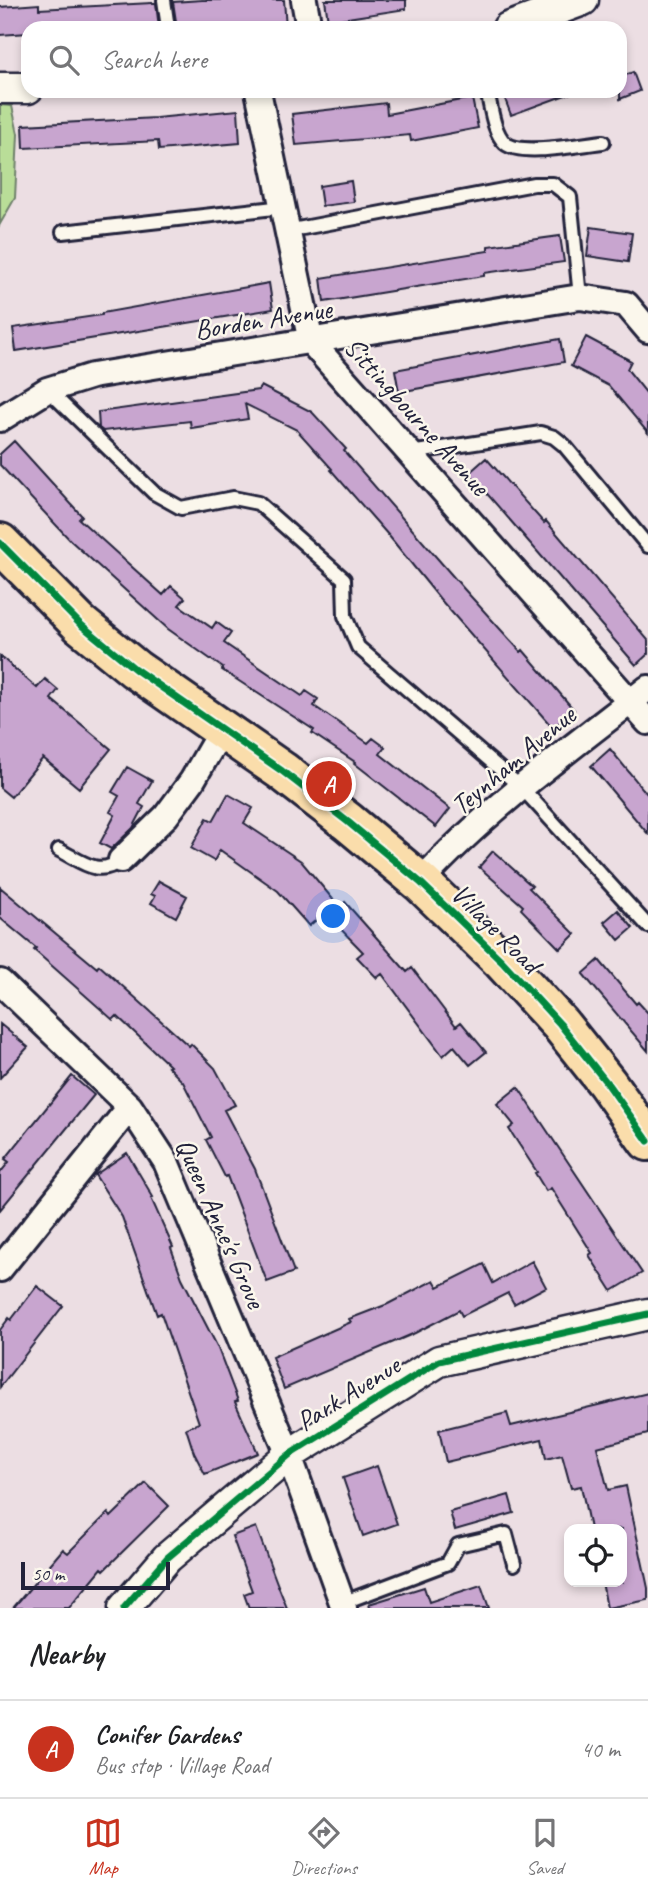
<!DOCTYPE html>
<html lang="en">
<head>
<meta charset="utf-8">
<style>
	body { margin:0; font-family:Caveat,sans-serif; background:#f2f2f2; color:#202124 }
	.controls { position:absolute; right:21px; bottom:21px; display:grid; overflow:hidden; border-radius:14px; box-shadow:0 4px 10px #0003 }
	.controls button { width:63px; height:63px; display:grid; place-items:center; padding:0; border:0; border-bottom:2px solid #e0e0e0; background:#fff; color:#202124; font:35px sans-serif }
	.scale { position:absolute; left:21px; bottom:18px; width:149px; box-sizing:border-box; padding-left:7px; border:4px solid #22223b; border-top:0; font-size:19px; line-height:24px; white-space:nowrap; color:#22223b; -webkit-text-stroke:5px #fbf7ec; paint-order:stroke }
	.you { position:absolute; left:334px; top:917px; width:24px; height:24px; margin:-18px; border:5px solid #fff; border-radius:50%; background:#1a73e8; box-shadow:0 0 0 10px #1a73e833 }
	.badge { display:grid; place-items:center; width:46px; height:46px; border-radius:50%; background:#c8321e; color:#fff; font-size:23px; font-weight:700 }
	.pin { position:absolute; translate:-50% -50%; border:4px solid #fff; box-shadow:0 2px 7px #0006 }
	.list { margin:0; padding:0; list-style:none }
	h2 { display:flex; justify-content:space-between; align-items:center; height:91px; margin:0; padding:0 28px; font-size:30px }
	h2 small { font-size:23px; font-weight:400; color:#757577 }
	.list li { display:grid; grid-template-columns:46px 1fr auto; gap:21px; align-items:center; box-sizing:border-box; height:98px; padding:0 28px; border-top:2px solid #e0e0e0 }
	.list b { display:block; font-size:26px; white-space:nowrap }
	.list p { margin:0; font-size:23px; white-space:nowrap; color:#757577 }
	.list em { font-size:23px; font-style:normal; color:#757577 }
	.icon { flex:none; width:38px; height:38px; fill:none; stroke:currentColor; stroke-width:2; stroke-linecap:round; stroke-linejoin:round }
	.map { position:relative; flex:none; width:648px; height:1608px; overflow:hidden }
	.search { position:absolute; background:#fff; box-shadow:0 4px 10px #0003; left:21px; right:21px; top:21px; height:77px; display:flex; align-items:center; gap:18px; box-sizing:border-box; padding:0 24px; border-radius:21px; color:#757577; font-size:26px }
	.sheet { height:189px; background:#fff }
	nav { display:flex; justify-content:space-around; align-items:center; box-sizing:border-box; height:98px; border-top:2px solid #e0e0e0; background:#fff; font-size:19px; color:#757577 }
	nav a { display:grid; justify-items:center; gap:4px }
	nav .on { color:#c8321e }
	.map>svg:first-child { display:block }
	.green { fill:#b9dd98; stroke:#6e806a; stroke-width:2 }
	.building { fill:#c8a5cf; stroke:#22223b; stroke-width:2 }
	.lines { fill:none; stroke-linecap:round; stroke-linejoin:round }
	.service-casing { stroke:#22223b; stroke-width:18 }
	.minor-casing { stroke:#22223b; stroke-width:30 }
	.tertiary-casing { stroke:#22223b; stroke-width:35 }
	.primary-casing { stroke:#22223b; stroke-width:44 }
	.service { stroke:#fbf7ec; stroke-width:12 }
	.minor { stroke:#fbf7ec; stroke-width:24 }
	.tertiary { stroke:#fbf7ec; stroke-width:30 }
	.primary { stroke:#faddab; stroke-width:38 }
	.cycleway-casing { stroke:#fbf7ec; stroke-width:11 }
	.cycleway { stroke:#00873e; stroke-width:7 }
	.labels { text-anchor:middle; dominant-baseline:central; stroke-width:5; stroke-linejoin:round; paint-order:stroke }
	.street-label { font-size:28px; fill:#22223b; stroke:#fbf7ec }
</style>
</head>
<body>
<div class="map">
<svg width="648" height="1608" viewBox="0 0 648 1608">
	<rect width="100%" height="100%" fill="#ecdee3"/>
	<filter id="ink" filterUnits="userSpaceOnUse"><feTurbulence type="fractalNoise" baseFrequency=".0143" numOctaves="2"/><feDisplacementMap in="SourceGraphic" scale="14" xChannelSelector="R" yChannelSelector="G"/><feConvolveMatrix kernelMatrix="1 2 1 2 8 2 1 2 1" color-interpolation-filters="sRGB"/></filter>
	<g filter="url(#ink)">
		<path class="green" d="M0 105 12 106 18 134 15 198 0 224Z"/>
		<path class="building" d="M202 0H284L286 27 177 28 173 2Z
			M325 0H406V9L328 21Z
			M152 3H156L159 28H28V33L0 35V7L39 4V9Z
			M633 72 640 91 620 99V77Z
			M502 91H571V93L511 115Z
			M472 98 478 128 411 141 410 135 296 145 292 114 386 103 387 114Z
			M238 110 240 143 159 150 158 141 24 148 23 125 156 118Z
			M351 181 354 202 322 206 319 186Z
			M591 227 632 233 628 262 587 256Z
			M560 236 564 262 484 273V276L324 302 321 278 488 251V246Z
			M269 283 273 309 16 351 13 328 102 315V313Z
			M586 337 631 361 627 369 648 395V433L609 386 571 366Z
			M560 339 564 362 399 392 395 370Z
			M261 386 312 412 346 449 344 451 464 589 521 652 523 650 574 710 553 728 440 599 389 536 331 470 332 469 297 430 245 404 248 419 191 428 190 421 103 431 99 428 98 412 258 390Z
			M14 441 82 516 79 519 163 595 171 586 185 598 179 605 212 628 216 622 231 633 224 643 302 696 306 691 318 699 314 706 368 743 373 738 385 747 380 754 450 809 436 827 354 763 355 762 312 733 314 730 222 670 223 668 168 629 125 590 71 541 0 465V454Z
			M486 458 544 523 546 521 648 640V654L636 665 469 473Z
			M0 656 37 688 45 679 58 690 51 699 111 749 79 788 43 758 11 797 0 788Z
			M610 749 648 795V834L591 766Z
			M127 767 152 781 139 804 144 807 133 828 111 849 100 843 115 815 110 812 119 796 112 792Z
			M228 794 253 808 244 823 301 861 336 903 309 926 278 891 220 850 214 861 191 848 207 818 213 821Z
			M493 851 532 886 529 888 575 934 560 949 521 909 523 906 479 867Z
			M159 881 187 896 176 917 151 903 155 896 151 894Z
			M0 887 97 968 99 965 189 1046 191 1044 215 1068 235 1105 224 1110 255 1169 294 1272 267 1282 227 1176 225 1177 206 1140 211 1137 183 1082 168 1067 170 1066 117 1016 113 1020 34 950 36 948 0 918Z
			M345 902 407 972 412 968 456 1026 461 1022 486 1052 470 1065 454 1046 443 1056 382 974 377 978 357 957 363 952 329 917Z
			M618 910 633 928 619 940 604 922Z
			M599 960 636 1004 638 1002 648 1013V1051L583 974Z
			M0 1024 28 1047 0 1078Z
			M72 1076 94 1095 0 1210V1173L9 1162 5 1159Z
			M518 1087 642 1273 612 1291 589 1255 592 1253 551 1188 546 1191 535 1173 537 1172 509 1129 514 1125 497 1104Z
			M127 1153 153 1197 151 1198 173 1247 171 1248 182 1278 217 1346 238 1401 235 1402 258 1453 205 1474 194 1453 186 1428 199 1423 161 1313 157 1315 122 1217 95 1175Z
			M532 1261 546 1287 514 1304 508 1293 462 1316 459 1310 415 1333 284 1389 272 1357 351 1322 349 1319 388 1304 434 1280 438 1287 484 1264 493 1283Z
			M37 1286 63 1306 0 1387V1330L9 1318 11 1320Z
			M648 1393V1434L597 1447 608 1490 626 1486 648 1588V1600L607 1608 602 1582H622V1529H590L581 1486 571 1488 562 1455 546 1459 542 1439 446 1462 439 1430 507 1413 511 1426Z
			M377 1466 397 1524 363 1536 343 1478Z
			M146 1483 169 1506 104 1570 102 1568 69 1608H13L63 1549 68 1553 108 1513 111 1517Z
			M509 1495 514 1513 455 1530 450 1512Z
			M256 1527 277 1583 287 1608H249L244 1594 252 1591 232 1536Z
			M481 1585 489 1608H370L369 1604 424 1587 429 1602Z"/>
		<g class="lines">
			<defs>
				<path id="service" d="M164 0 168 28
					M487 91C491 106 493 132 505 143 520 157 582 144 603 142
					M287 231 534 184H553L570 197 580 297
					M63 232 283 207
					M48 390 154 493 181 508 233 498 258 503 344 579 345 616 358 647 522 788 648 926
					M410 453 541 433 554 437 564 445 648 546
					M59 850C81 861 98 878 121 860
					M342 1603 448 1563 458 1545 506 1534 514 1564"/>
				<path id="minor" d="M304 0 309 28
					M258 91 311 342 648 722
					M0 419 47 390 92 376 580 297 626 304 648 330
					M121 860 166 816 192 781 222 729
					M420 882C487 809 570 749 648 688
					M0 982 130 1107 166 1162 289 1455 344 1608
					M0 1269 130 1107"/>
				<path id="tertiary" d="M508 28 583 0
					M0 88H28
					M124 1608 167 1558 289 1455 439 1361 648 1314"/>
				<path id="primary" d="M0 543 80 624 135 669 282 771 348 822 420 882 502 961 560 1024 607 1083 648 1141"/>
			</defs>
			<use href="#service" class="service-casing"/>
			<use href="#minor" class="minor-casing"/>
			<use href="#tertiary" class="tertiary-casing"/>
			<use href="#primary" class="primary-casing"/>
			<use href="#service" class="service"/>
			<use href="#minor" class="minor"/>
			<use href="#tertiary" class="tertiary"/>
			<use href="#primary" class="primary"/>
			<defs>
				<path id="cycleway" d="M0 543 80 624 135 669 282 771 348 822 420 882 502 961 560 1024 607 1083 648 1141
					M124 1608 167 1558 289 1455 439 1361 648 1314"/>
			</defs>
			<use href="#cycleway" class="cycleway-casing"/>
			<use href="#cycleway" class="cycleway"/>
		</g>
	</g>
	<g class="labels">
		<g class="street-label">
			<text transform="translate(263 319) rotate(-9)">Borden Avenue</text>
			<text transform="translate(417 416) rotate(48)">Sittingbourne Avenue</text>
			<text transform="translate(513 760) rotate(-40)">Teynham Avenue</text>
			<text transform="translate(496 928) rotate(45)">Village Road</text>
			<text transform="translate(221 1223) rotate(66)">Queen Anne's Grove</text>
			<text transform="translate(348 1393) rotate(-32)">Park Avenue</text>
		</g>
	</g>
</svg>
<div class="controls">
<button><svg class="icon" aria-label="locate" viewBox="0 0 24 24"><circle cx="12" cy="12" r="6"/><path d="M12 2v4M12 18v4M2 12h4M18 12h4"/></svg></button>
</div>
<div class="scale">50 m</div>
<div class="you"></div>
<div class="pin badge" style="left:329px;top:784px">A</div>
<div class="search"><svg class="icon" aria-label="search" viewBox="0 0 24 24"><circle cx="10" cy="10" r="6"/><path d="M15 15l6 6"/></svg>Search here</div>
</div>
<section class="sheet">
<h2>Nearby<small></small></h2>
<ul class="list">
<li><span class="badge">A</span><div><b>Conifer Gardens</b><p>Bus stop · Village Road</p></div><em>40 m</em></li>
</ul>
</section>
<nav>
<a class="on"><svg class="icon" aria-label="map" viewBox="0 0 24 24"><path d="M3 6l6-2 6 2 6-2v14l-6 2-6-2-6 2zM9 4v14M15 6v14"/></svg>Map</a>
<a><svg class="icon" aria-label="directions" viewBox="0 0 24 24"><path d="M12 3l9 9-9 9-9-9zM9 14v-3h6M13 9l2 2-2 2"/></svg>Directions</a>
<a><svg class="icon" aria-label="saved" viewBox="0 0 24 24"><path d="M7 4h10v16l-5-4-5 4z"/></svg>Saved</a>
</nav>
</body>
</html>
